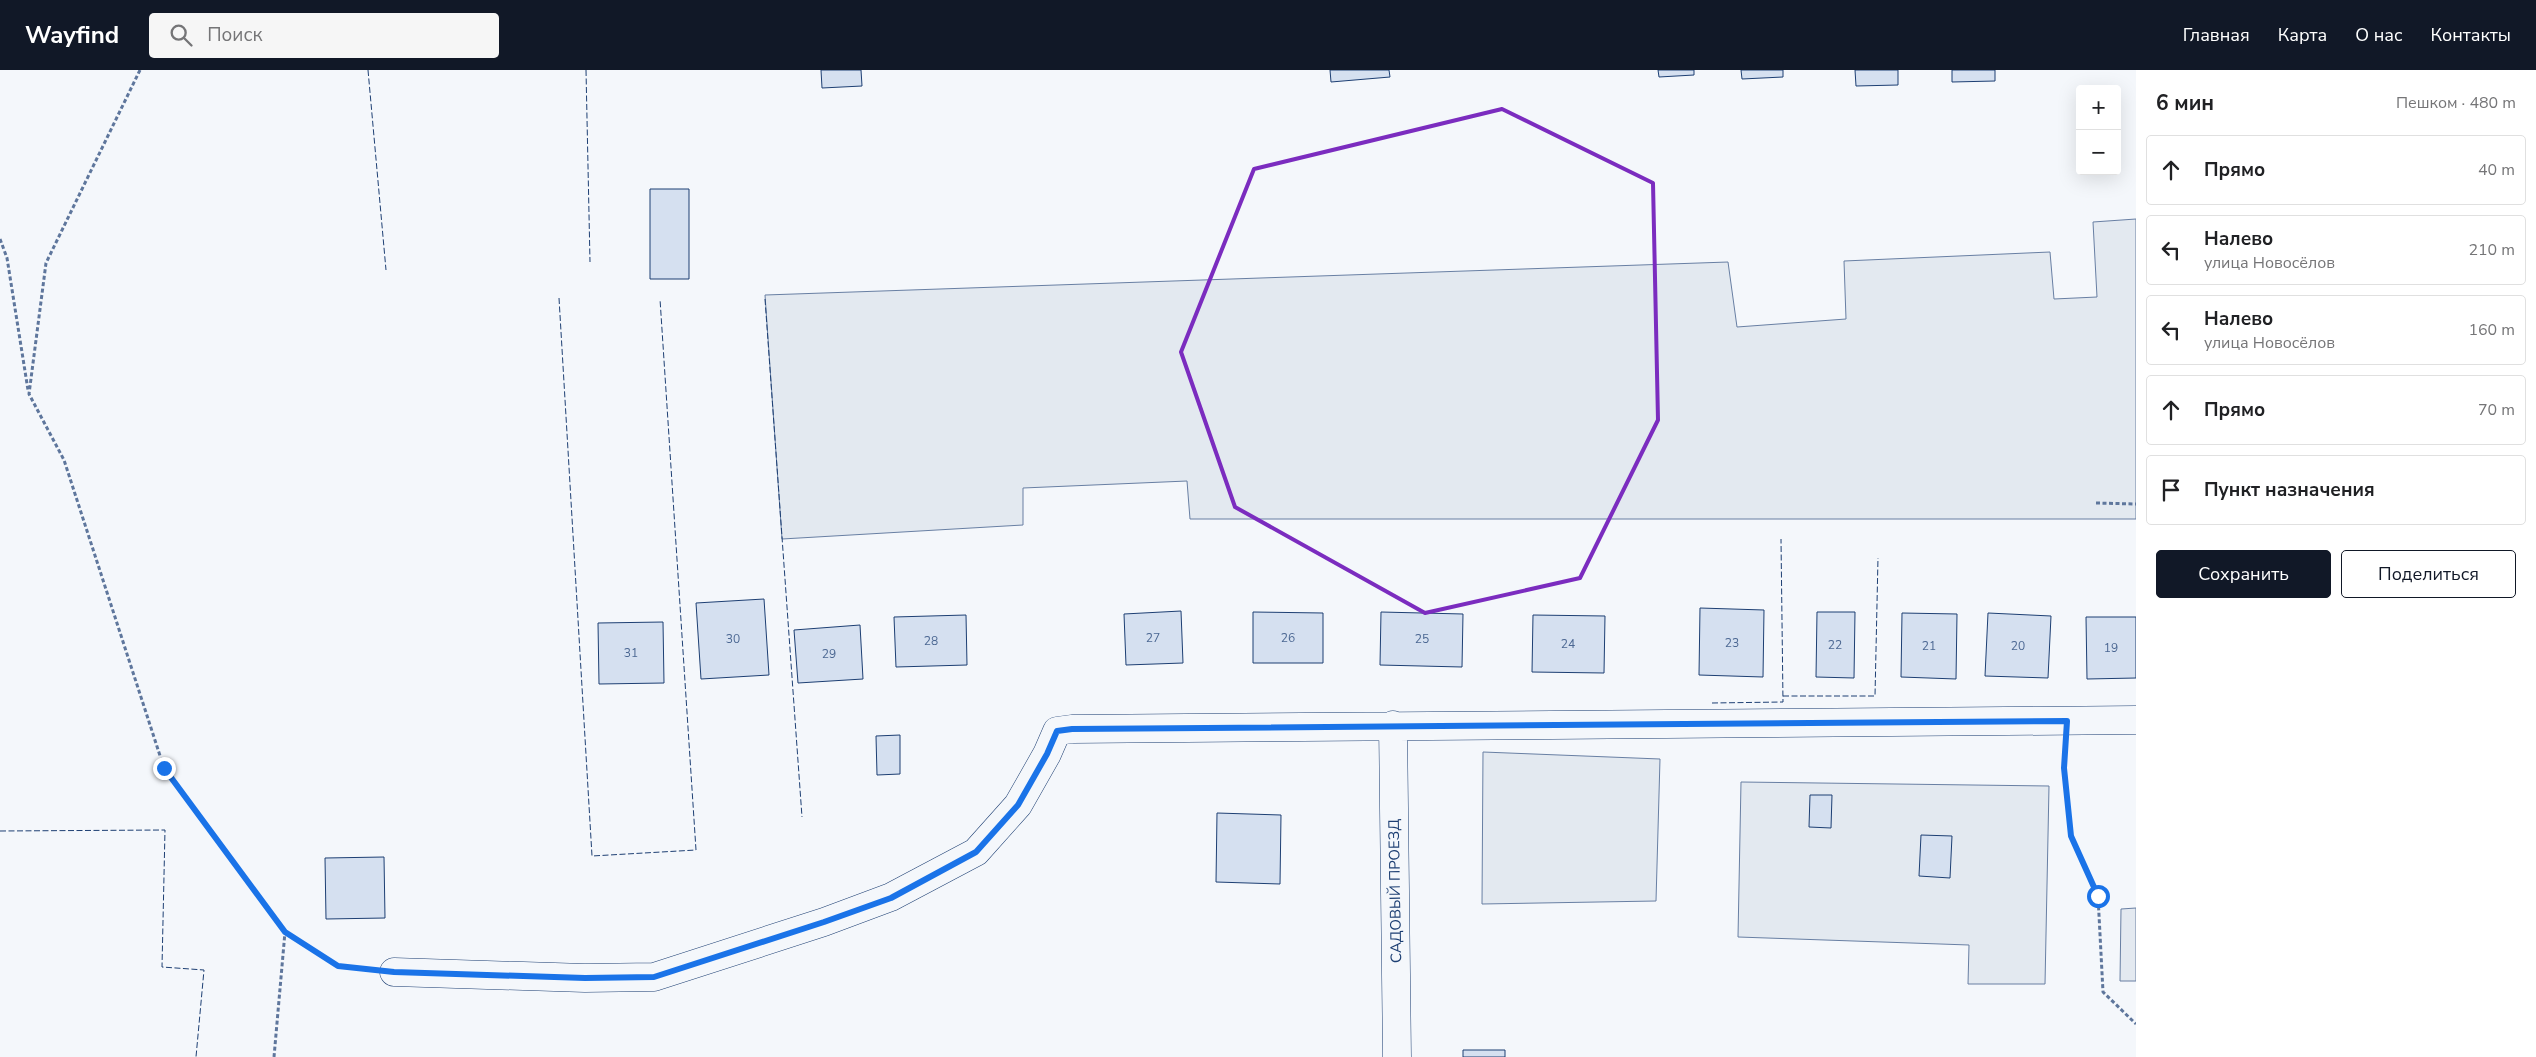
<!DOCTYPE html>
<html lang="ru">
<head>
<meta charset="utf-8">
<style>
	body { margin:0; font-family:"Nunito Sans",sans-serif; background:#f6f6f6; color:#202124 }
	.controls { position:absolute; right:15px; top:15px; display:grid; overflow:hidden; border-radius:5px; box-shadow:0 5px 20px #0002 }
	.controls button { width:45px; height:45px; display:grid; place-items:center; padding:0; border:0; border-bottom:1px solid #e0e0e0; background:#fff; color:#202124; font:25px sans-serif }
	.stop { position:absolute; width:15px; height:15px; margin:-11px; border:4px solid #1a73e8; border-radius:50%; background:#fff }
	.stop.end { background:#1a73e8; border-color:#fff; box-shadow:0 1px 5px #0008 }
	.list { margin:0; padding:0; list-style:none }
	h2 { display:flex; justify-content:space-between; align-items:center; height:65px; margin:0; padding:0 20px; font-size:21px }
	h2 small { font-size:16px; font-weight:400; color:#757577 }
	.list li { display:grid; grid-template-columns:32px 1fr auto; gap:15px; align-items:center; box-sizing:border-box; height:70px; margin:0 10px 10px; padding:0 10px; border:1px solid #e0e0e0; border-radius:5px }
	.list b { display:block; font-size:19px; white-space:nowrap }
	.list p { margin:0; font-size:16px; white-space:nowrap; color:#757577 }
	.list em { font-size:16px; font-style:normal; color:#757577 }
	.actions { display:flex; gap:10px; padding:15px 20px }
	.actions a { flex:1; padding:11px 0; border:1px solid #111827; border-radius:5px; text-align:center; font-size:18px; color:#111827 }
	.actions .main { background:#111827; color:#fff }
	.icon { flex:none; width:28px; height:28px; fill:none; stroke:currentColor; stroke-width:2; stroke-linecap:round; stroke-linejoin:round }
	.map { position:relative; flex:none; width:2136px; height:987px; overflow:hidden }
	header { display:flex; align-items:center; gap:30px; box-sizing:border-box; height:70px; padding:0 25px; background:#111827; color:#fff }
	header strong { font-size:24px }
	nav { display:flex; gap:28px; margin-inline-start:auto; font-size:18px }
	.search { width:350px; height:45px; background:#f6f6f6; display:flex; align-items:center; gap:12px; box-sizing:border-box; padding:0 18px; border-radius:5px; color:#757577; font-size:19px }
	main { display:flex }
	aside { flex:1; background:#fff }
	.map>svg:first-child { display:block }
	.green { fill:#e3e9f0; stroke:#687fa3 }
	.building { fill:#d5e0f0; stroke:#1d3f73 }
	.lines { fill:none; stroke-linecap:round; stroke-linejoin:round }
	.street-casing { stroke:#1d3f73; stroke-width:29 }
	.path { stroke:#5e769c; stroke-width:3; stroke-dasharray:4 2.5; stroke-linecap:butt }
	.street { stroke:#f4f7fb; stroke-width:28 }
	.fence { stroke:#1d3f73; stroke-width:1; stroke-dasharray:6 2.5; stroke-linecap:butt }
	.route { stroke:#1a73e8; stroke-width:6 }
	.marked { fill:none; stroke:#7b2cbf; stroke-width:4; stroke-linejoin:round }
	.labels { text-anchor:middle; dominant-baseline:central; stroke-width:4; stroke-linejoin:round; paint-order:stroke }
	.number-label { font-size:12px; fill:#4b6792 }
	.street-label { font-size:15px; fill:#1d3f73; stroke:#f4f7fb }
</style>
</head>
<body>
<header>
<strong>Wayfind</strong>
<div class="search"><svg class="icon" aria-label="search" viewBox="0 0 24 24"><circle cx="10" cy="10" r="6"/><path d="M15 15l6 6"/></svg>Поиск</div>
<nav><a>Главная</a><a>Карта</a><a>О нас</a><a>Контакты</a></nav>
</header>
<main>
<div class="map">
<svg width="2136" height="987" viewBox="0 0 2136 987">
	<rect width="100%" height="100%" fill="#f4f7fb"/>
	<path class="green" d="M2136 149V449H1190L1187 411 1023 418V455L782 469 765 225 1728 192 1737 257 1846 249 1844 191 2050 182 2054 229 2097 227 2093 152Z
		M1483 682 1660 689 1656 831 1482 834Z
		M1741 712 2049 716 2045 914H1968L1969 875 1738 867Z
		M2136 838V911H2120L2121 839Z"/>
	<path class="building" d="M821 0H861L862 16 822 18Z
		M1330 0H1389L1390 7 1331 12Z
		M1658 0H1694V5L1659 7Z
		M1741 0H1783V7L1742 9Z
		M1855 0H1898V15L1856 16Z
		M1952 0H1995V11L1952 12Z
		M650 119H689V209H650Z
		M764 529 769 605 701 609 696 533Z
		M1700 538 1764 540 1763 607 1699 605Z
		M1181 541 1183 593 1126 595 1124 544Z
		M1253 542 1323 543V593H1253Z
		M1381 542 1463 544 1462 597 1380 595Z
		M1817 542H1855L1854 608 1816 607Z
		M1902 543 1957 544 1956 609 1901 607Z
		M1988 543 2051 546 2048 608 1985 606Z
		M966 545 967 595 896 597 894 547Z
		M1533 545 1605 546 1604 603 1532 602Z
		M2086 547H2136V608L2087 609Z
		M663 552 664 613 599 614 598 553Z
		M860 555 863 609 798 613 794 560Z
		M900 665V704L877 705 876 666Z
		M1810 725H1832L1831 758 1809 757Z
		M1217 743 1281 745 1280 814 1216 812Z
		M1921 765 1952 766 1950 808 1919 806Z
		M384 787 385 848 326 849 325 788Z
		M1463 980H1505V987H1463Z"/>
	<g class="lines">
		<defs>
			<path id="street" d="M1393 655 1397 987
				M394 902 585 908 654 907 824 852 891 827 976 782 1018 735 1047 684 1057 661 1072 659 2136 650"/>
		</defs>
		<use href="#street" class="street-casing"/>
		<path class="path" d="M140 0 46 193 29 324 64 390 164 698 285 862 338 896 366 899
			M0 169 7 188 28 320
			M2096 433 2136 434
			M2065 680 2064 698 2071 766 2098 826 2103 922 2136 954
			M274 987 285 862"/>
		<use href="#street" class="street"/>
		<path class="fence" d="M368 0 386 200
			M586 0 590 192
			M559 228 592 786 696 780 660 229
			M765 229 802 747
			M1783 626H1875L1878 488
			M1712 633 1783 632 1781 469
			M0 761 165 760 162 897 204 900 196 987"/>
	</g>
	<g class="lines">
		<path class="route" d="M164 698 285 862 338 896 394 902 585 908 654 907 824 852 891 828 976 782 1018 735 1047 684 1057 661 1072 659 2067 651 2064 698 2071 766 2098 826"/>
	</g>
	<path class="marked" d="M1502 39 1653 113 1658 350 1580 508 1425 543 1235 437 1181 282 1254 99Z"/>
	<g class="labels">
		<g class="number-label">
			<text x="1153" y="568">27</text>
			<text x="1288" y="568">26</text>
			<text x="733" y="569">30</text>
			<text x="1422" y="569">25</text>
			<text x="931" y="571">28</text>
			<text x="1732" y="573">23</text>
			<text x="1568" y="574">24</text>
			<text x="1835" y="575">22</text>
			<text x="1929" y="576">21</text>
			<text x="2018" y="576">20</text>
			<text x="2111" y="578">19</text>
			<text x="631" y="583">31</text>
			<text x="829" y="584">29</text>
		</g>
		<g class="street-label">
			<text transform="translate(1395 821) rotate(-91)">САДОВЫЙ ПРОЕЗД</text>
		</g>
	</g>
</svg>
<div class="controls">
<button>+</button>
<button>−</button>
</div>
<div class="stop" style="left:2098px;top:826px"></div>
<div class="stop end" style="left:164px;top:698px"></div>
</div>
<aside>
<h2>6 мин<small>Пешком · 480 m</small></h2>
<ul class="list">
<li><svg class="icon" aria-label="ahead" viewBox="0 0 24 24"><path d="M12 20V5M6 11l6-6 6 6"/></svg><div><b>Прямо</b></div><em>40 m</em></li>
<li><svg class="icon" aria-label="left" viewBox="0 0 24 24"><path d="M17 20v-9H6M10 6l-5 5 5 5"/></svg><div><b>Налево</b><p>улица Новосёлов</p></div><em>210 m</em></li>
<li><svg class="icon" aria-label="left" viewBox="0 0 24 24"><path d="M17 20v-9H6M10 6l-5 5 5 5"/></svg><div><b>Налево</b><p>улица Новосёлов</p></div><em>160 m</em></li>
<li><svg class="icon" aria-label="ahead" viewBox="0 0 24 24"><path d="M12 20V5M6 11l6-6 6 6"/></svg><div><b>Прямо</b></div><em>70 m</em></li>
<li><svg class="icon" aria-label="arrive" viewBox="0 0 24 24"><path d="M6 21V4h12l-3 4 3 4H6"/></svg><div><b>Пункт назначения</b></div></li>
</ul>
<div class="actions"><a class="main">Сохранить</a><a>Поделиться</a></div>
</aside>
</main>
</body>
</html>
